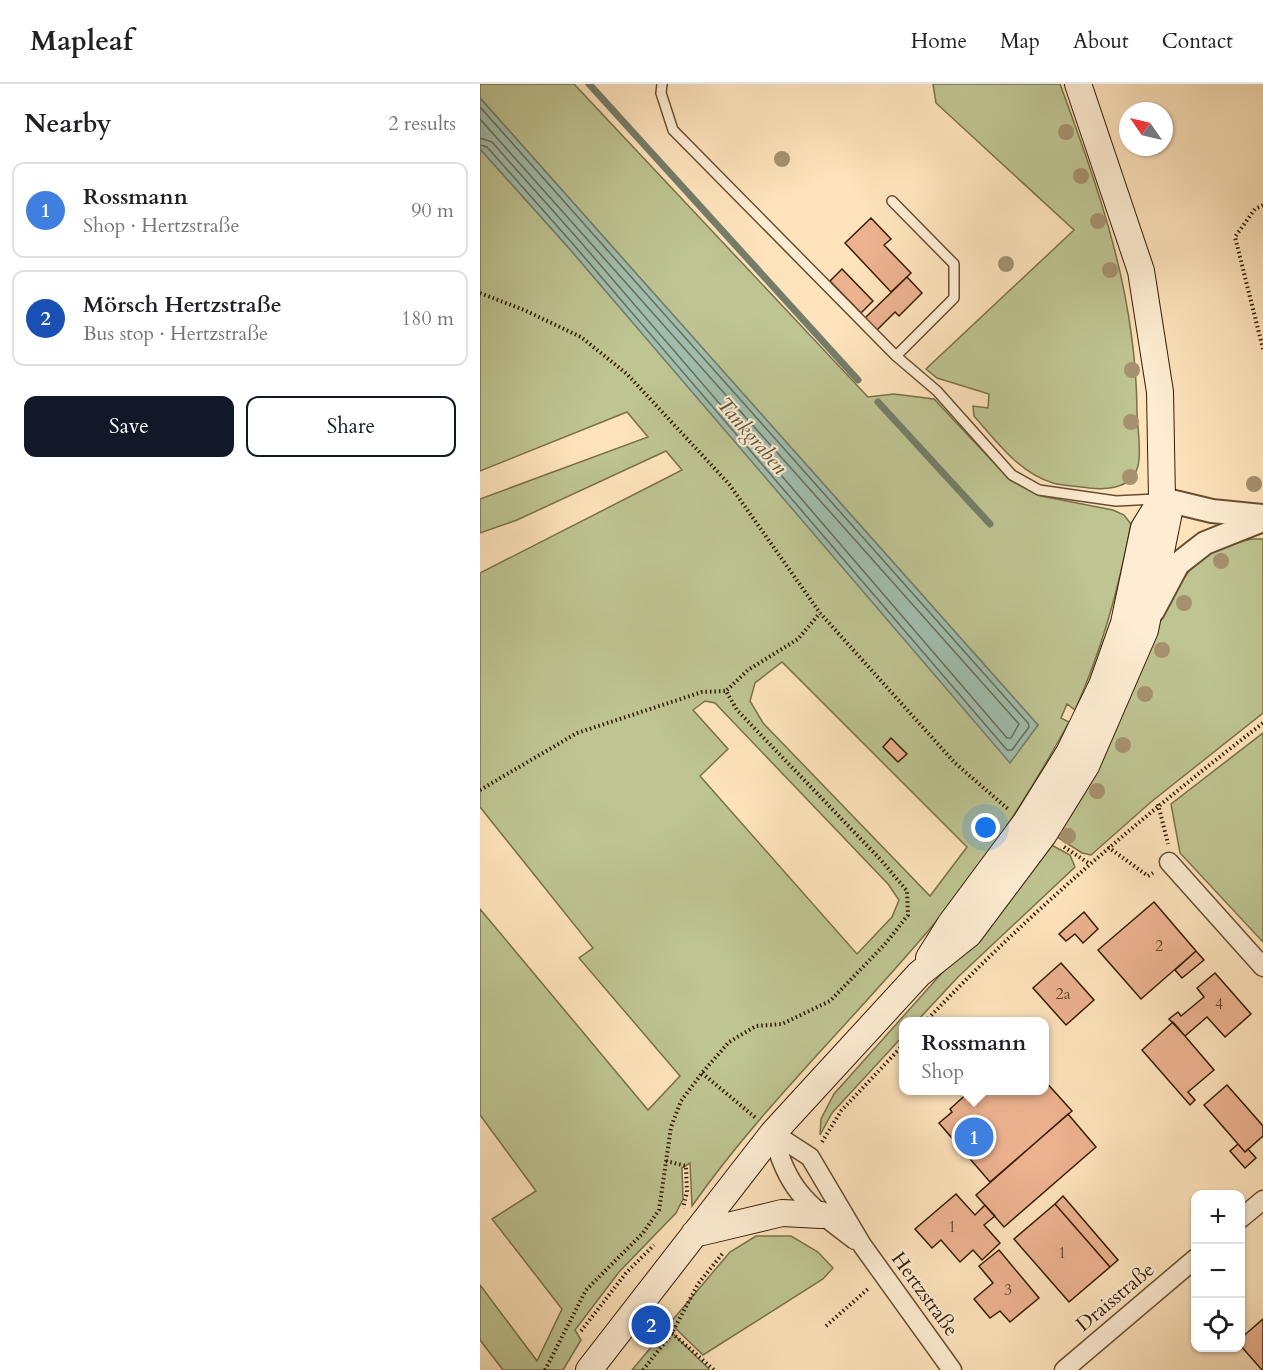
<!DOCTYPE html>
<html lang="en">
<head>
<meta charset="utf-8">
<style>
	body { margin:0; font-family:Cardo,serif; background:#f2f2f2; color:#202124 }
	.controls { position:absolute; right:18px; bottom:18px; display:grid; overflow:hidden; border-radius:12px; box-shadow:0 2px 4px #0004 }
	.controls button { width:54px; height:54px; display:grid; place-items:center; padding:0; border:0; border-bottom:2px solid #e0e0e0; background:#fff; color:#202124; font:30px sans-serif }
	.compass { position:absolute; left:639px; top:18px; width:54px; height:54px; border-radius:50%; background:#fff; box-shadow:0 2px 4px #0004; rotate:304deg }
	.you { position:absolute; left:506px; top:744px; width:21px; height:21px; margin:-15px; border:4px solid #fff; border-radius:50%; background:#1a73e8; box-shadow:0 0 0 9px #1a73e833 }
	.badge { display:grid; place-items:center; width:39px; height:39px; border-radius:50%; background:#111827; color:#fff; font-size:20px; font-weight:700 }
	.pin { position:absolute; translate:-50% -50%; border:3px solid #fff; box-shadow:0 2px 6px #0006 }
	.popup { position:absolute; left:419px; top:933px; width:150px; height:78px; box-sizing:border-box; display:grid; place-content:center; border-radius:12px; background:#fff; filter:drop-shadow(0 2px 4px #0005); font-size:20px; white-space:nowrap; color:#757577 }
	.popup b { font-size:22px; color:#202124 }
	.popup::after { content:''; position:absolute; left:50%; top:100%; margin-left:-12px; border:12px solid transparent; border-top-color:#fff }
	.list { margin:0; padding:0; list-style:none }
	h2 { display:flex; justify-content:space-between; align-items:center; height:78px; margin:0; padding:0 24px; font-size:26px }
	h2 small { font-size:20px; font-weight:400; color:#757577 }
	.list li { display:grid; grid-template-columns:39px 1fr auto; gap:18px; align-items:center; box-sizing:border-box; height:96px; margin:0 12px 12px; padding:0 12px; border:2px solid #e0e0e0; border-radius:12px }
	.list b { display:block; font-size:22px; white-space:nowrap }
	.list p { margin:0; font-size:20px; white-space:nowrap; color:#757577 }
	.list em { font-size:20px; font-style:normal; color:#757577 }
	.actions { display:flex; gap:12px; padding:18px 24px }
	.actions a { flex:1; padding:14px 0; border:2px solid #111827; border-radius:12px; text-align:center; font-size:21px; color:#111827 }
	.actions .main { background:#111827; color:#fff }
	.icon { flex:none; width:33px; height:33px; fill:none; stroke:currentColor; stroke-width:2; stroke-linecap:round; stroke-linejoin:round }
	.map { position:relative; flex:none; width:783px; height:1286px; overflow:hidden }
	header { display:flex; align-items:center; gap:36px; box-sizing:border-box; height:84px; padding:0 30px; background:#fff; border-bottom:2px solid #e0e0e0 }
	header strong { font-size:28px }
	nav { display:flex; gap:33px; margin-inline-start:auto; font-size:21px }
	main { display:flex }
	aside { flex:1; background:#fff }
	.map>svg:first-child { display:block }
	.green { fill:#bec492; stroke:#7a704a; stroke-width:1.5; fill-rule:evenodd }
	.water { fill:#a0beae; stroke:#757d6a; stroke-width:1.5 }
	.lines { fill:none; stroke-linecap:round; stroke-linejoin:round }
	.shore { stroke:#6a6d58; stroke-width:1.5 }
	.stream { stroke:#757d6a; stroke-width:7 }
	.building { fill:#edb290; stroke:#351c03; stroke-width:1.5 }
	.service-casing { stroke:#674e31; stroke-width:12 }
	.minor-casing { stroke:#674e31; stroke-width:21 }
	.tertiary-casing { stroke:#674e31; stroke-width:26 }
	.secondary-casing { stroke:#351c03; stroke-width:28 }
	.path { stroke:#351c03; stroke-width:4; stroke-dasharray:1.5 3; stroke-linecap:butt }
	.service { stroke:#feedd3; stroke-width:9 }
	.minor { stroke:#feedd3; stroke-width:18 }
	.tertiary { stroke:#feedd3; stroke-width:22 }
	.secondary { stroke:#feedd3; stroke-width:26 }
	.tree { fill:#a6916e }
	.labels { text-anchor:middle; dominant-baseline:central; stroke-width:4.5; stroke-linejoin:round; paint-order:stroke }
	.number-label { font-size:16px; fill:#634226 }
	.street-label { font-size:20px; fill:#351c03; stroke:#feedd3 }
	.water-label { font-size:21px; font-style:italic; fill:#5a553f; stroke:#feedd3 }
</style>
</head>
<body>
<header>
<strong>Mapleaf</strong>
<nav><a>Home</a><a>Map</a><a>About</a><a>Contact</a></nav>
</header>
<main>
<aside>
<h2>Nearby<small>2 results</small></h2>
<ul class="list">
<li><span class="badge" style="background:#3f7fe0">1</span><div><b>Rossmann</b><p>Shop · Hertzstraße</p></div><em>90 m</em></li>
<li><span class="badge" style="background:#1a4fb4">2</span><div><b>Mörsch Hertzstraße</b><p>Bus stop · Hertzstraße</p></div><em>180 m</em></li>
</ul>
<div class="actions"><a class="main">Save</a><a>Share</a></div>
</aside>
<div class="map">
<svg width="783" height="1286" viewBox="0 0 783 1286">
	<rect width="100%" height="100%" fill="#fee3bc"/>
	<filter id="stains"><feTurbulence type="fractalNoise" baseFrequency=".00333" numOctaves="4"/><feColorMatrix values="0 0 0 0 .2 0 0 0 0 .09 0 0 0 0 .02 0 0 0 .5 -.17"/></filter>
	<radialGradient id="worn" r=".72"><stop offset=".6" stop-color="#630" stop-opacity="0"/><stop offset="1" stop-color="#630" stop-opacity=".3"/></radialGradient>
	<path class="green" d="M0 0H94L388 313 414 310 454 315 530 396 561 412 633 426 644 431 651 440C639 504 622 566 595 626L587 620 581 634 589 638C553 704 511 770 464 828 382 928 286 1017 212 1122L210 1079 202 1084 203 1115 196 1129 139 1188 95 1246 101 1256 83 1286H23L0 1256V1201L57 1277 82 1225 12 1135 56 1107 0 1031V825L168 1026 200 992 99 874 113 864 0 723V489L202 386 186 367 37 436 0 449V415L168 353 147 328 0 387V65L88 163 530 678 558 641 0 14ZM302 578 487 763 450 812 283 639 270 617 275 599ZM225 617 235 619 408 800 419 816 412 833 377 870 220 692 248 665 213 626Z
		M453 0H580C620 109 656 209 657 327 657 343 662 366 658 382 652 404 628 406 609 404 597 402 584 402 573 399 539 389 516 357 494 332L493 322 508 324 509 310 457 294 446 285 594 146 456 19Z
		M772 455H783V629L671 718 611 771 602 769 571 749 696 505C724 466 725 465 772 455Z
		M783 649V858L700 769 691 720Z
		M566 758 590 771 595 783 478 893 437 937 424 938 423 952 352 1029 340 1051 341 1035 354 1010 502 844Z
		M276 1152H311L338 1168 353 1184 343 1195 223 1271 190 1239 250 1168Z
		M187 1244 229 1285 228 1286H152Z"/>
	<path class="water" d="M0 14 558 641 530 679 88 163 0 65Z"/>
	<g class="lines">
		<path class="shore" d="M0 23 548 639 549 643 532 666H527L93 160 7 63 0 61
			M0 35 539 640 531 654H527L98 155 12 58 0 54"/>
		<path class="stream" d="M109 0 378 296
			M398 318 510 440"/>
	</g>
	<path class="building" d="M391 134 411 155 404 161 431 189 411 208 365 159Z
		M362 185 393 217 381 229 350 197Z
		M427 193 442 209 419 232 415 228 396 247 384 235Z
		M411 654 427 670 418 678 403 663Z
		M674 818 716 867 661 915 618 866Z
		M604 828 618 845 603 859 595 850 586 857 579 850Z
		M716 867 724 876 702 894 695 886Z
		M581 879 614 916 586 941 553 904Z
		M735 889 771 930 745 953 727 933 705 952 689 935 698 928 701 932 724 913 717 904Z
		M693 938 734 986 708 1008 715 1016 710 1021 662 966Z
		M564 996 592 1027 510 1098 459 1039 472 1028 470 1025 491 1006H564Z
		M747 1001 783 1042V1052L765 1068 724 1021Z
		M588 1030 616 1063 524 1143 496 1111Z
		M758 1060 765 1068 768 1065 776 1074 765 1084 750 1067Z
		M476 1110 495 1131 505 1121 515 1132 504 1141 520 1159 502 1176 493 1166 480 1178 461 1156 452 1164 435 1145Z
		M583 1112 638 1176 630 1183 575 1120Z
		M575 1120 630 1183 589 1218 534 1155Z
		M519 1166 559 1214 530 1238 520 1227 510 1234 494 1215 513 1199 499 1182Z
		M783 1235V1286H782L760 1261V1255Z"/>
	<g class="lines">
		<defs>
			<path id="service" d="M182 0 181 9 193 46 416 272 457 307 532 391 559 406 636 417 676 415
				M412 117 474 180V214L416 272"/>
			<path id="minor" d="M689 778 783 883
				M293 1049 330 1073 382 1161 472 1286
				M293 1049C307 1108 329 1121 375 1156
				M760 1135 783 1116
				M584 1286 716 1174"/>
			<path id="tertiary" d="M682 415 732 427 783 432
				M673 527 698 480 725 459 783 436"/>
			<path id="secondary" d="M449 874 471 839 546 738 589 669 622 601 644 539 664 444 682 415
				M214 1150 302 1129 341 1131
				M109 1286 293 1049 439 890 489 850 564 750 606 682 665 546 689 428 682 415 680 308 661 187 598 0"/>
		</defs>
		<use href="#service" class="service-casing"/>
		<use href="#minor" class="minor-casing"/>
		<use href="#tertiary" class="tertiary-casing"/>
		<use href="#secondary" class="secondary-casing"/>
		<path class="path" d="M783 121 775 125 755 153 783 265
			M0 209 44 226 101 253 147 290 249 400 340 529 475 679 528 725
			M0 706 97 649 222 608 246 607
			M678 720 688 760
			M584 763 610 780
			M628 763 668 792 673 789
			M445 938C549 828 664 731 783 639
			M222 989 277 1035
			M342 1058 361 1027 424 960
			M186 1077 206 1082 207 1108 203 1124
			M346 1242 389 1204
			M101 1247 146 1189 174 1161
			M192 1249 234 1286
			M65 1286 106 1206 163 1149 179 1126 191 1043 201 1017 222 989 249 958 276 942 302 940 350 917 406 859 428 831 427 807 401 776 257 626 246 607 268 586 318 555 340 529
			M163 1286 192 1249 218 1200 243 1169"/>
		<use href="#service" class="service"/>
		<use href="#minor" class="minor"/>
		<use href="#tertiary" class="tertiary"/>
		<use href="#secondary" class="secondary"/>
	</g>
	<g class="tree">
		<circle cx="586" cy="48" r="8"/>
		<circle cx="302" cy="75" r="8"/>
		<circle cx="601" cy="92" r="8"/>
		<circle cx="618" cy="137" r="8"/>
		<circle cx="526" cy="180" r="8"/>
		<circle cx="630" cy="186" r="8"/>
		<circle cx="652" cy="286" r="8"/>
		<circle cx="651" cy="338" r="8"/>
		<circle cx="650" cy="393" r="8"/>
		<circle cx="774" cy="400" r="8"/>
		<circle cx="741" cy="477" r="8"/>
		<circle cx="704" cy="519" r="8"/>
		<circle cx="682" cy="566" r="8"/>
		<circle cx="665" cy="610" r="8"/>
		<circle cx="643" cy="661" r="8"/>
		<circle cx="617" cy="707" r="8"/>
		<circle cx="588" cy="752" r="8"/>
	</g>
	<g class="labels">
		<g class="number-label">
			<text x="679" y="862">2</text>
			<text x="583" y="910">2a</text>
			<text x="739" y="920">4</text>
			<text x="472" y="1143">1</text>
			<text x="582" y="1169">1</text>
			<text x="528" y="1206">3</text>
		</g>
		<g class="street-label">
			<text transform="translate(445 1210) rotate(54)">Hertzstraße</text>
			<text transform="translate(635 1213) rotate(-40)">Draisstraße</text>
		</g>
		<g class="water-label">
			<text transform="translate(272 352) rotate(49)">Tankgraben</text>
		</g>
	</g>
	<rect width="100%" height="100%" filter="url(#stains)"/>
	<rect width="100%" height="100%" fill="url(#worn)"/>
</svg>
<div class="controls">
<button>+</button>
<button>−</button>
<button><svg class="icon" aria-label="locate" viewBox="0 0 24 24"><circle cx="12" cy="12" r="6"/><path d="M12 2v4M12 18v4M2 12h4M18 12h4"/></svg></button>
</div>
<svg class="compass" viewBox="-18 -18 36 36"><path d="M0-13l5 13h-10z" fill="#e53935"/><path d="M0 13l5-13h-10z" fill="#757577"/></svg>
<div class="you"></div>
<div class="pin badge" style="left:494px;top:1053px;background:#3f7fe0">1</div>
<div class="popup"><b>Rossmann</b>Shop</div>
<div class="pin badge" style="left:171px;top:1241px;background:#1a4fb4">2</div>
</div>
</main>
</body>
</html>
